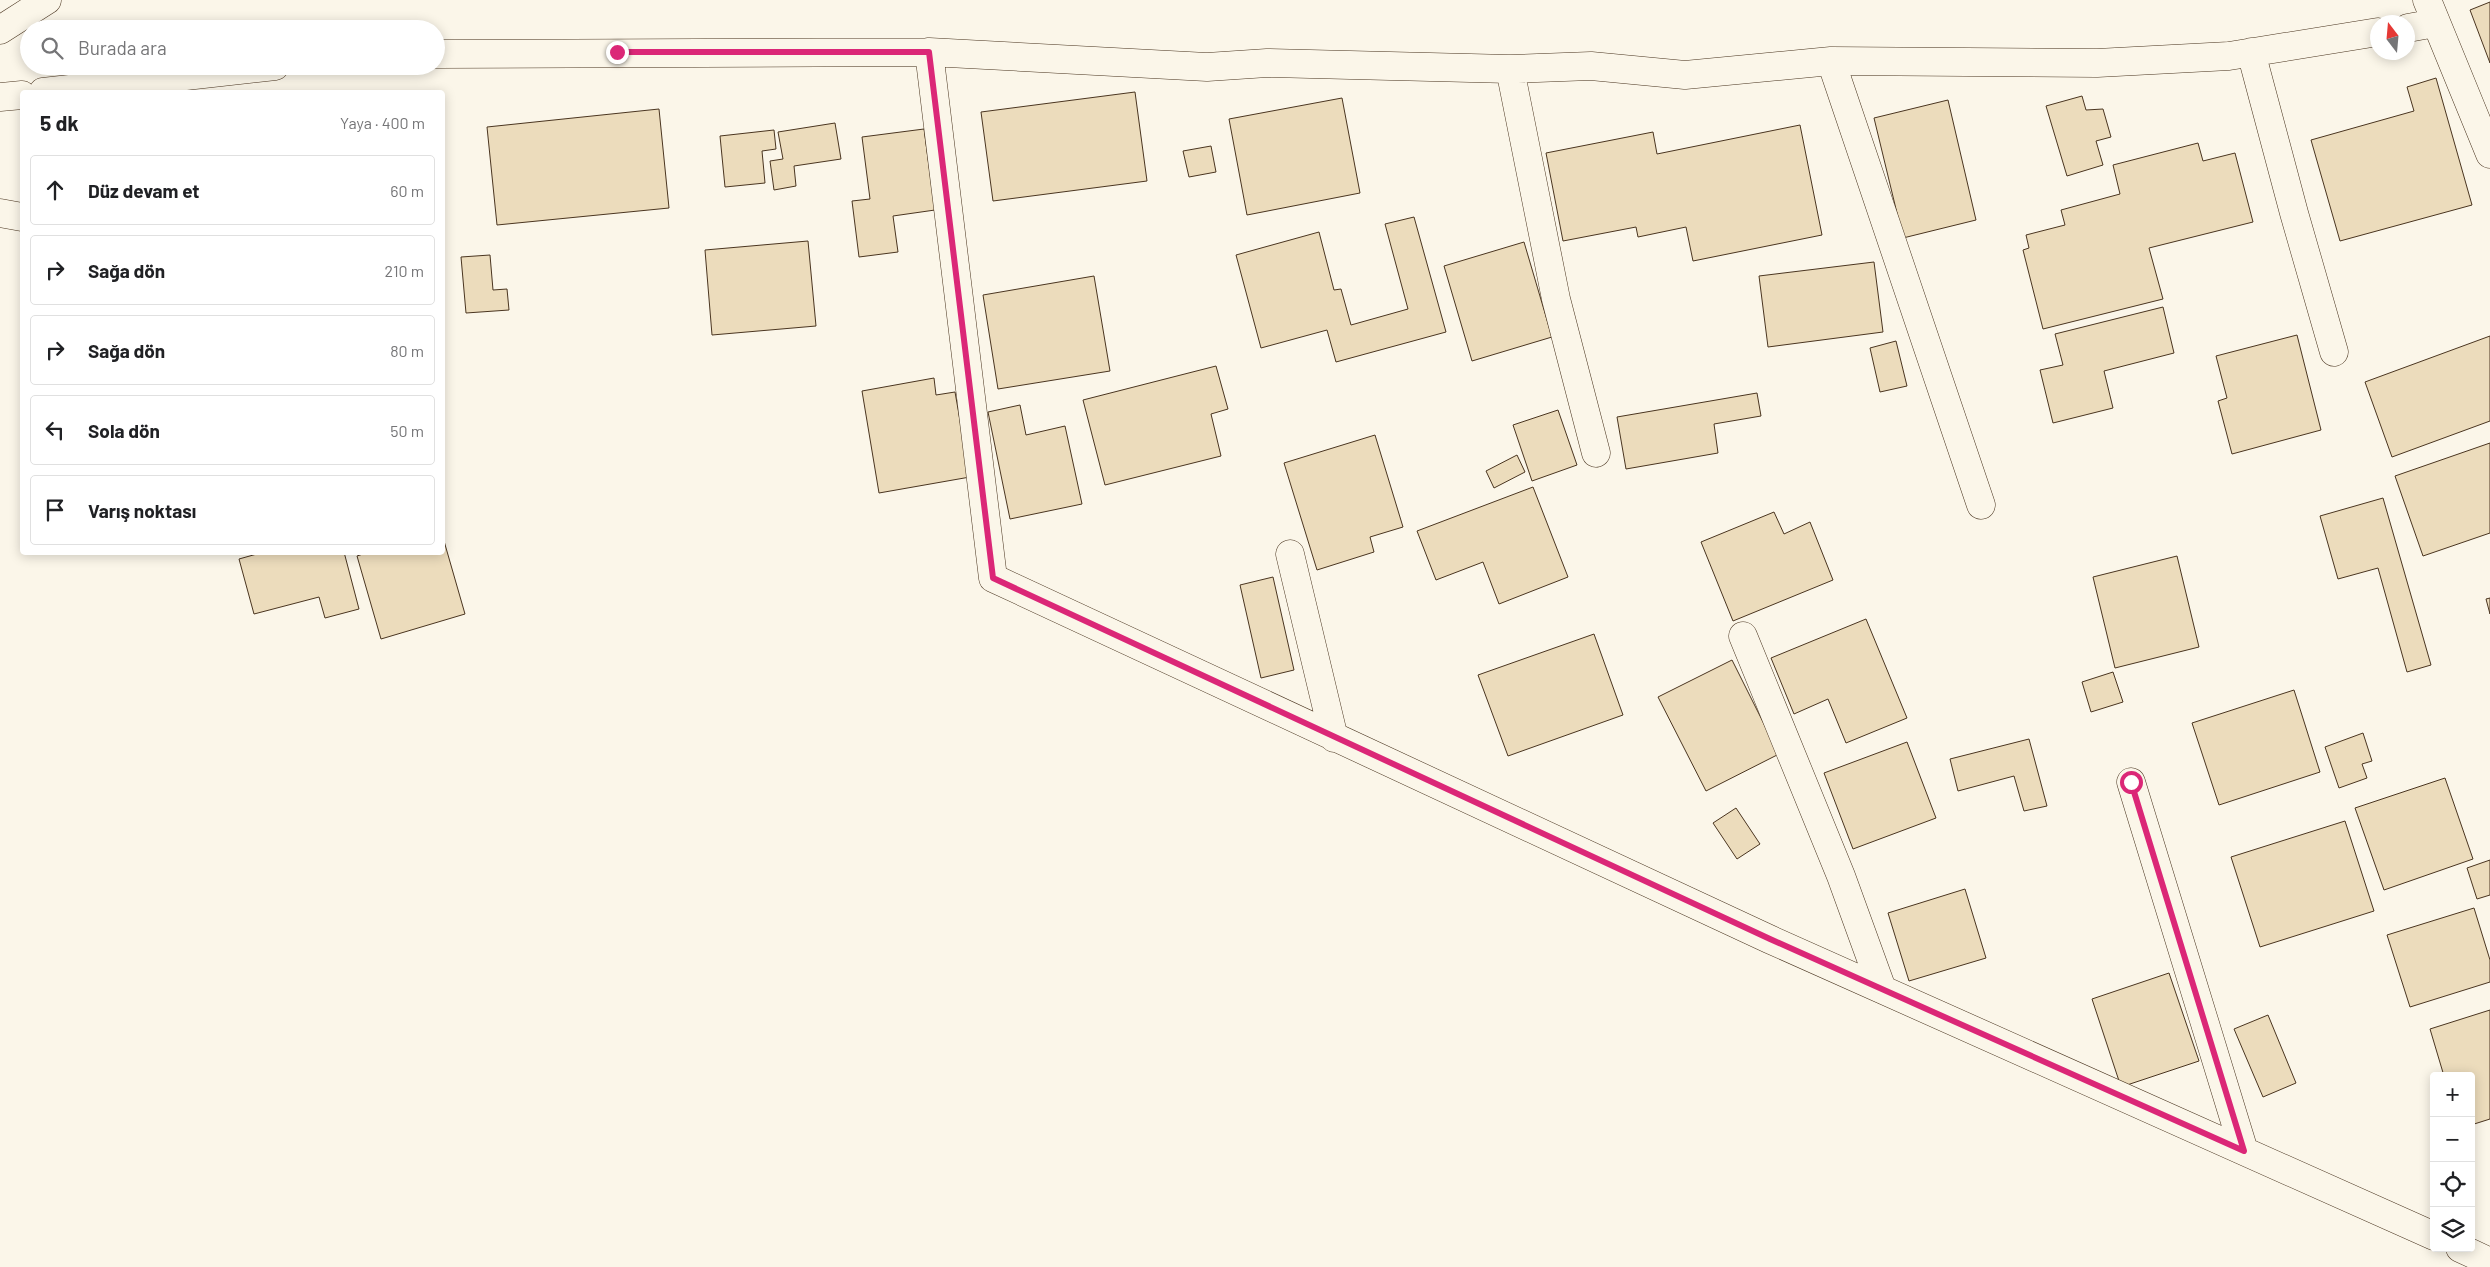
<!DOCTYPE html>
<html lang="tr">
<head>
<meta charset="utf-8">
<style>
	body { margin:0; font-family:Barlow,sans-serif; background:#f2f2f2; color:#202124 }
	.controls { position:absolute; right:15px; bottom:15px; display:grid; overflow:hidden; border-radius:5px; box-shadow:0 2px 12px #0003 }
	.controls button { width:45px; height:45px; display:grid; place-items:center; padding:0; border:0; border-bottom:1px solid #e0e0e0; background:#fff; color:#202124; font:25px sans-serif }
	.compass { position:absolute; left:2370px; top:15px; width:45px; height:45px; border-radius:50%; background:#fff; box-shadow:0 2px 12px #0003; rotate:344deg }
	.stop { position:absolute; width:15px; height:15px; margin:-11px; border:4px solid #db2777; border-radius:50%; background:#fff }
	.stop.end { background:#db2777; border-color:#fff; box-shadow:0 1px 5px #0008 }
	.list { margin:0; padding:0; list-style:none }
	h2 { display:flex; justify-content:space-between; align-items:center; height:65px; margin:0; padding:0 20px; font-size:21px }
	h2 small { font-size:16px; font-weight:400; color:#757577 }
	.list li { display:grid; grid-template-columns:32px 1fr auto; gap:15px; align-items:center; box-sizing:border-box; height:70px; margin:0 10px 10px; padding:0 10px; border:1px solid #e0e0e0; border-radius:5px }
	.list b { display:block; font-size:19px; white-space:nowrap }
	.list em { font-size:16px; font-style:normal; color:#757577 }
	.icon { flex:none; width:28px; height:28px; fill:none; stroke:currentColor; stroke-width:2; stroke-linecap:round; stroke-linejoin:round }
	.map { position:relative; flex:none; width:2490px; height:1267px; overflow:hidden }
	.search { position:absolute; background:#fff; box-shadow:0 2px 12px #0003; left:20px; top:20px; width:425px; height:55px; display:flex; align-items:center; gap:12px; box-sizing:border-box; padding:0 18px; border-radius:28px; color:#757577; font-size:19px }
	.panel { position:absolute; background:#fff; box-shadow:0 2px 12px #0003; left:20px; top:90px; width:425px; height:465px; border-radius:5px }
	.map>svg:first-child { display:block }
	.building { fill:#ecdcbc; stroke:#4a3520 }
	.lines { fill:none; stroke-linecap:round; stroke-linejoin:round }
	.minor-casing { stroke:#4a3520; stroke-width:29 }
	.tertiary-casing { stroke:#4a3520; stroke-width:29 }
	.minor { stroke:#fbf6e9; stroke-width:28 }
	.tertiary { stroke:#fbf6e9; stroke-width:28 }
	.route { stroke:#db2777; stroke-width:6 }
</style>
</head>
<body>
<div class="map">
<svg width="2490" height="1267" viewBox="0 0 2490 1267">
	<rect width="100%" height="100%" fill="#fbf6e9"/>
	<path class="building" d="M2490 2V63L2470 10Z
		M2436 78 2472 205 2340 241 2311 140 2414 111 2407 87Z
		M1135 92 1147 181 993 201 981 112Z
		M2082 96 2086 110 2103 109 2111 137 2096 141 2103 165 2067 176 2046 106Z
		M1342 98 1360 193 1247 215 1229 119Z
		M1948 100 1976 220 1903 238 1874 118Z
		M659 109 669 208 497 225 487 127Z
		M835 123 841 159 794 166 796 186 774 190 770 161 783 159 778 132Z
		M1800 125 1822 235 1693 261 1686 227 1638 237 1636 227 1563 241 1546 153 1653 132 1657 154Z
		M924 129 935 210 893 216 898 252 859 257 852 201 870 199 862 137Z
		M774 130 776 149 762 151 765 183 725 187 720 136Z
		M2198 143 2203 161 2235 153 2253 222 2149 248 2163 299 2043 329 2023 250 2029 248 2026 235 2065 225 2061 210 2120 194 2113 165Z
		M1211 146 1216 172 1189 177 1183 151Z
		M1414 217 1446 332 1336 362 1327 330 1261 348 1236 255 1319 232 1334 290 1341 289 1351 325 1408 309 1385 224Z
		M808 241 816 326 712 335 705 250Z
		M1524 242 1552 337 1472 361 1444 266Z
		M490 255 493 290 507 289 509 310 466 313 461 257Z
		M1874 262 1883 332 1768 347 1759 276Z
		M1094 276 1110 371 998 389 983 295Z
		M2163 307 2174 353 2104 371 2113 408 2053 423 2040 370 2063 365 2055 334Z
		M2297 335 2321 430 2232 454 2218 401 2227 398 2216 356Z
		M2490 336V421L2392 457 2365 382Z
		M1896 341 1907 386 1880 392 1870 348Z
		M1216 366 1228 409 1211 414 1221 456 1105 485 1083 400Z
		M934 378 936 395 955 392 970 477 879 493 862 391Z
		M1757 393 1761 416 1714 424 1718 453 1626 469 1617 417Z
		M1020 405 1026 435 1065 426 1082 504 1010 519 988 412Z
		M1558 410 1577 465 1532 481 1513 425Z
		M1375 435 1403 527 1370 537 1374 552 1317 570 1284 463Z
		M2490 443V533L2423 556 2395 476Z
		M1517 455 1525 472 1494 488 1486 471Z
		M1533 487 1568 577 1499 604 1483 562 1436 580 1417 531Z
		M2383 498 2431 665 2407 672 2378 568 2338 579 2320 516Z
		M1774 512 1784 534 1810 522 1833 580 1733 621 1701 542Z
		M442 534 465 614 381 639 357 556 369 552H442Z
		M264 552H344L359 609 325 618 319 597 254 614 239 559Z
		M2177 556 2199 647 2115 668 2093 577Z
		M1273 577 1294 670 1261 678 1240 585Z
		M2490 598V614L2486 599Z
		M1866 619 1907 718 1846 743 1828 699 1794 714 1771 658Z
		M1594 634 1623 715 1508 756 1478 675Z
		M1732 660 1779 754 1706 791 1658 697Z
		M2113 672 2123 702 2091 712 2082 682Z
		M2294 690 2320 772 2219 805 2192 723Z
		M2363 733 2372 761 2362 764 2367 778 2339 788 2325 747Z
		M2029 739 2047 806 2024 811 2014 776 1958 791 1950 759Z
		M1907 742 1936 818 1853 849 1824 773Z
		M2445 778 2473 859 2384 890 2355 808Z
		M1736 808 1760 844 1737 859 1713 823Z
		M2345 821 2374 911 2260 947 2231 857Z
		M2490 860V895L2477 899 2467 868Z
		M1965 889 1986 958 1909 981 1888 913Z
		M2474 908 2490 960V982L2410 1007 2387 935Z
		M2169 973 2199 1061 2121 1087 2092 999Z
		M2490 1010V1119L2471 1125V1076H2444L2430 1029Z
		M2268 1015 2296 1083 2263 1097 2234 1029Z"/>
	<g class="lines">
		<defs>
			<path id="minor" d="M2427 0 2490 154
				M2408 28 2435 23
				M929 52 993 578 1769 939 2434 1236
				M2251 52 2294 213 2334 352
				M436 54 929 52 1207 67 1267 63 1510 69 1591 66 1685 75 1831 61 2097 63 2229 56 2378 32
				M1831 61 1981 505
				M1510 69 1556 299 1596 453
				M43 92 275 66
				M0 97 22 95
				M0 213 22 217
				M1290 554 1334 738
				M1743 636 1841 876 1882 989
				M2131 782 2244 1151
				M2460 1248 2490 1262"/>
			<path id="tertiary" d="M0 30 47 0"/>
		</defs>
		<use href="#minor" class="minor-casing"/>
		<use href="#tertiary" class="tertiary-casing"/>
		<use href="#minor" class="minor"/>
		<use href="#tertiary" class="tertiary"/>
	</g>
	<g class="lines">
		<path class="route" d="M617 52H929L993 578 1770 939 2244 1151 2131 782"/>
	</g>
</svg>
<div class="controls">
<button>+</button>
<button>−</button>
<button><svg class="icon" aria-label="locate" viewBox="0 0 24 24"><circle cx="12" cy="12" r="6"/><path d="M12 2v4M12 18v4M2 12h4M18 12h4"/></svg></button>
<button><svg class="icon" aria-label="layers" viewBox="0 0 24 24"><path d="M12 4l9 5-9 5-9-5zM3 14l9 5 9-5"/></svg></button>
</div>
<svg class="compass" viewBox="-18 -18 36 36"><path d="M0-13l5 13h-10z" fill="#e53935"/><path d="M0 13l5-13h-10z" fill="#757577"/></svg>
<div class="stop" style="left:2131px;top:782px"></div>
<div class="stop end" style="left:617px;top:52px"></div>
<div class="search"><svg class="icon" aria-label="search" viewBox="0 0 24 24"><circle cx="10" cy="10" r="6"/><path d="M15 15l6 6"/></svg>Burada ara</div>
<section class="panel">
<h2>5 dk<small>Yaya · 400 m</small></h2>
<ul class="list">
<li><svg class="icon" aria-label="ahead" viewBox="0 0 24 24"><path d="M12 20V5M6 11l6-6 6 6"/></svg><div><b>Düz devam et</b></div><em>60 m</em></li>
<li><svg class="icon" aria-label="right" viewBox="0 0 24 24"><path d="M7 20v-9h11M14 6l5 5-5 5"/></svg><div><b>Sağa dön</b></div><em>210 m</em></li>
<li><svg class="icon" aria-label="right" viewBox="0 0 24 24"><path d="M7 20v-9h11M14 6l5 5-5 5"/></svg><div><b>Sağa dön</b></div><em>80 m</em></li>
<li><svg class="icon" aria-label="left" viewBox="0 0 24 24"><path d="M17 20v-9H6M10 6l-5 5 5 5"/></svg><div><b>Sola dön</b></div><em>50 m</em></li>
<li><svg class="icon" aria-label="arrive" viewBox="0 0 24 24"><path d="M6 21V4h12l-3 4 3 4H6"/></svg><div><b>Varış noktası</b></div></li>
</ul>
</section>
</div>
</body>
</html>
